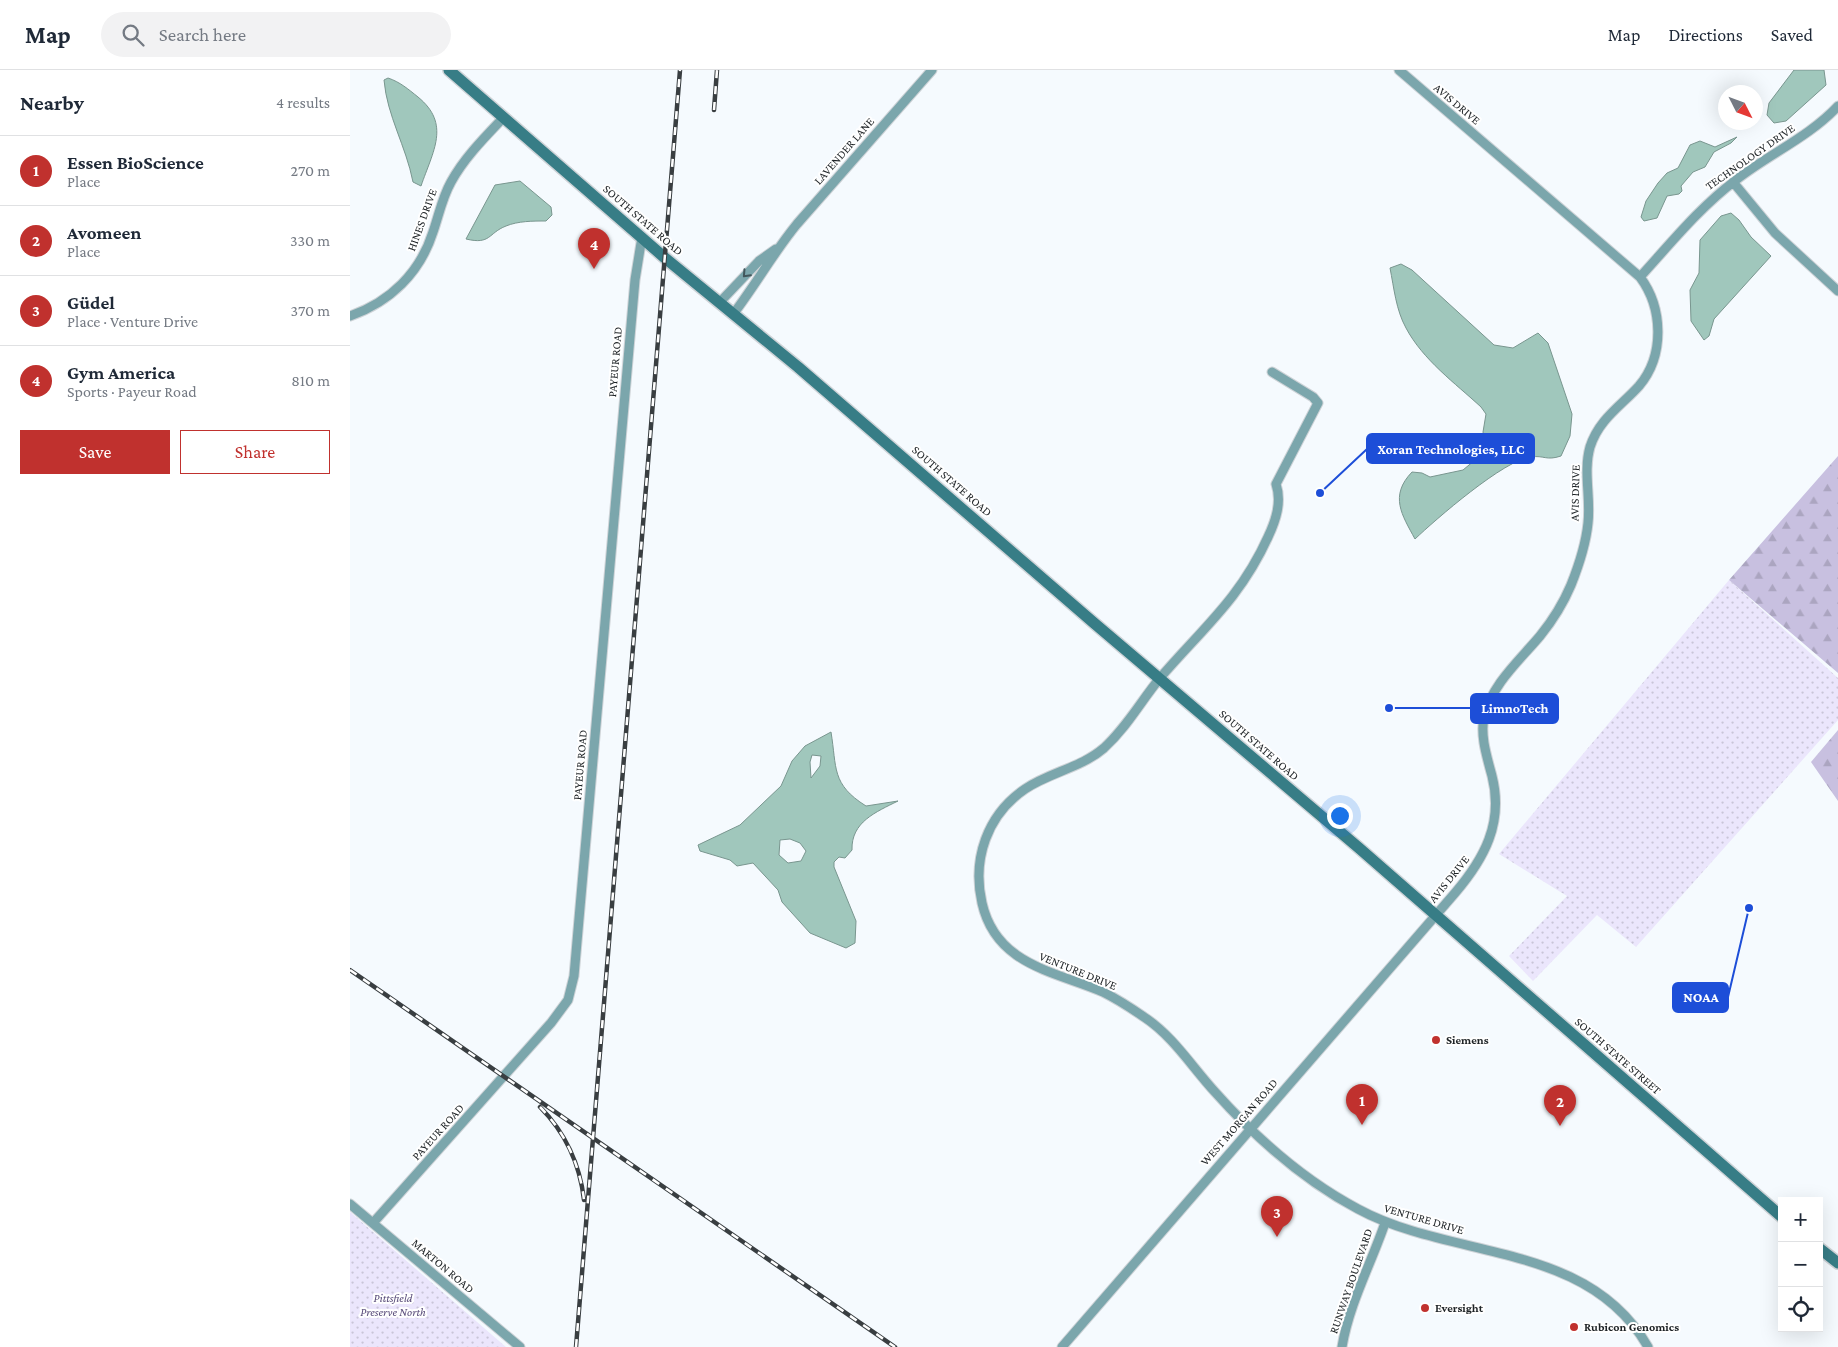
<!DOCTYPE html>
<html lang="en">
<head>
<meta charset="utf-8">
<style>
	body { margin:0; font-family:"Crimson Pro",serif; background:#f2f2f3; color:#1f2937 }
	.controls { position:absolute; right:15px; bottom:15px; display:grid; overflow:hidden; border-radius:0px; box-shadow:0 5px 20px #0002 }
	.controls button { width:45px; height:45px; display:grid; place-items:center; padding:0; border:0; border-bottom:1px solid #e0e1e3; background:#fff; color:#1f2937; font:25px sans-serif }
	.compass { position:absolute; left:1368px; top:15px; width:45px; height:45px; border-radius:50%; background:#fff; box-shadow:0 5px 20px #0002; rotate:132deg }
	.you { position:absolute; left:989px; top:745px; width:18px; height:18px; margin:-12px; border:4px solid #fff; border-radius:50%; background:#1a73e8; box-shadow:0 0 0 8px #1a73e833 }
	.badge { display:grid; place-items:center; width:32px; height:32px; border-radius:50%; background:#c0312e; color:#fff; font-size:16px; font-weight:700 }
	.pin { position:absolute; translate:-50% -41px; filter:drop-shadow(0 1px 2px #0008) }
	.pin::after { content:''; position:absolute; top:26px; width:18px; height:15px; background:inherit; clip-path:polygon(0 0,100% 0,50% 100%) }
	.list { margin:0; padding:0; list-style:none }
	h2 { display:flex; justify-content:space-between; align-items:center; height:65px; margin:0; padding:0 20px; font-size:21px }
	h2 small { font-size:16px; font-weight:400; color:#747a83 }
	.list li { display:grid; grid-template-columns:32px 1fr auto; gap:15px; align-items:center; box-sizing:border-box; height:70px; padding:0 20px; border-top:1px solid #e0e1e3 }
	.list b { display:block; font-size:19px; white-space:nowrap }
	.list p { margin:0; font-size:16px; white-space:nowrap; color:#747a83 }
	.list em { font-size:16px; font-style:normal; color:#747a83 }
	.actions { display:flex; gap:10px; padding:15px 20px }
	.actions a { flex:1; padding:11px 0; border:1px solid #c0312e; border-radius:0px; text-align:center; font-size:18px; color:#c0312e }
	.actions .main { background:#c0312e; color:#fff }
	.icon { flex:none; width:28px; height:28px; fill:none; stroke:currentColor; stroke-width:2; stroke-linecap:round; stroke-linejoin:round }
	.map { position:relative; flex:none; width:1488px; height:1277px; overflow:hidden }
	header { display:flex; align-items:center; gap:30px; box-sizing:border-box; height:70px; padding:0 25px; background:#fff; border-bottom:1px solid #e0e1e3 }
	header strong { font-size:24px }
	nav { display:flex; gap:28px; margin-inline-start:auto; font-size:18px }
	.search { width:350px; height:45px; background:#f2f2f3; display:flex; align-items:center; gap:12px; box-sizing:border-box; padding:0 18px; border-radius:28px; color:#747a83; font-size:19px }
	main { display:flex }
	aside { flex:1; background:#fff }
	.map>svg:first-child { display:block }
	.green { fill:url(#green-dots) }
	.forest { fill:url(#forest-firs) }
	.water { fill:#a0c7bc; stroke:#79968f; fill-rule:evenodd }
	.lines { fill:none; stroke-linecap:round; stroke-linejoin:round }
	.street-casing { stroke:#ced3d7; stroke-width:11 }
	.secondary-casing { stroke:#ced3d7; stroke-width:14 }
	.street { stroke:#7ba6ac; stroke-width:9 }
	.secondary { stroke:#377d86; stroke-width:11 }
	.rail-casing { stroke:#393e41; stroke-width:4.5 }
	.rail { stroke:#fff; stroke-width:2.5; stroke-dasharray:8; stroke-linecap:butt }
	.oneway { stroke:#43575c }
	.poi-dot { fill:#c0312e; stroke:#fff; stroke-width:2 }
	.labels { text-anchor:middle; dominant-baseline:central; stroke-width:4; stroke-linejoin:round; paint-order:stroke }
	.street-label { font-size:12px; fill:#1e2326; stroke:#fff }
	.poi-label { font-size:12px; font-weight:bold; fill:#1e2326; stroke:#fff; text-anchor:start }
	.park-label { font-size:12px; font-style:italic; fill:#574a78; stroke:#fff }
	.leader { fill:none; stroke:#1d4ed8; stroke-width:2 }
	.callout-dot { fill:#1d4ed8; stroke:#fff; stroke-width:2 }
	.callout { fill:#1d4ed8; stroke:#1d4ed8; stroke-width:2 }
	.callout-label { font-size:14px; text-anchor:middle; font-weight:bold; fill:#fff }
</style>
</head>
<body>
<header>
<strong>Map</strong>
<div class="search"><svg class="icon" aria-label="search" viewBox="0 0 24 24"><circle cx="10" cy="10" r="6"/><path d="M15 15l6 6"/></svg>Search here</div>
<nav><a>Map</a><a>Directions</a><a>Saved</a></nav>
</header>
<main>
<aside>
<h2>Nearby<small>4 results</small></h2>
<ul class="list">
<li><span class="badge">1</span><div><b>Essen BioScience</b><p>Place</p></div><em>270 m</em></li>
<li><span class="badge">2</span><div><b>Avomeen</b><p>Place</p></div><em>330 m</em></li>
<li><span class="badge">3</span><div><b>Güdel</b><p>Place · Venture Drive</p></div><em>370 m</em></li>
<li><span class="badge">4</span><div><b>Gym America</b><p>Sports · Payeur Road</p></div><em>810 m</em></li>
</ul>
<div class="actions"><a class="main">Save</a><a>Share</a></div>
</aside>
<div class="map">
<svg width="1488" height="1277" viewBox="0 0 1488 1277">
	<defs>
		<pattern id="green-dots" width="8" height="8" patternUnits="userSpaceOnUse" patternTransform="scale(1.25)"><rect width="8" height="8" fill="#ebe6fc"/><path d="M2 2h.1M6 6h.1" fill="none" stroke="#c9c5d8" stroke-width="1.8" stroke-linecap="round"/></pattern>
		<pattern id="forest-firs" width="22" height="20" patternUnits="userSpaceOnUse" patternTransform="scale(1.25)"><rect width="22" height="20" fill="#c8c0e0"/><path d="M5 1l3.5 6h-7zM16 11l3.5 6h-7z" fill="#aba5c0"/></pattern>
	</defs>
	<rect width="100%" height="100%" fill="#f5fafe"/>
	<path class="green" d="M1379 510 1488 608V650L1286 877 1247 845 1183 911 1159 886 1217 826 1149 784Z
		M0 1142 156 1277H0Z"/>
	<path class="forest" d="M1488 386V603L1379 510Z
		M1488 660V731L1461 692Z"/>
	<path class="water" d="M1444 0H1474L1476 15 1436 51 1424 53 1417 45 1419 33Z
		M38 8C50 12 58 19 68 27 101 54 83 81 71 116L63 112C56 76 37 46 34 10Z
		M1387 67 1381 73 1364 82 1355 97 1343 102 1331 116 1332 121 1329 124 1317 126 1307 148 1294 151 1291 147 1296 131 1308 113 1317 103 1328 98 1340 75 1350 71 1365 77Z
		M170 111 201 137 202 145 196 151C183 151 168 151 156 156 138 163 141 175 116 169L145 115Z
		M1381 143 1389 150 1401 167 1421 186 1364 249 1359 266 1354 270 1341 251 1340 220 1349 203 1350 170 1371 146Z
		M1051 194 1062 200 1144 275 1163 278 1188 263 1198 273 1222 344 1220 366 1211 386C1196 391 1194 385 1181 387 1155 389 1085 450 1065 469 1052 445 1039 426 1062 402L1072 403 1080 407 1113 400 1131 385 1135 376 1133 362 1136 344 1131 337C1105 313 1073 290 1056 258 1046 240 1044 218 1040 198Z
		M481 662C487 698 481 714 516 736L548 731C526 742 501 752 502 780L495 788 489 787 484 792V797L506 851 505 873 496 878 460 863 432 832 428 820 403 793 387 796 380 790 350 781 348 775 390 755 431 716 442 691 455 676ZM462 685 471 686 470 696 461 708 460 692ZM440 769 450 773 456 781 451 791 438 793 429 785 430 770Z"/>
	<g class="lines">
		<defs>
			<path id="street" d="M1383 112 1425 163 1488 221
				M1290 207C1321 173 1350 137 1386 110 1419 84 1459 67 1488 36
				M370 232 409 191 426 179
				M384 243C406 214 424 182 447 154L582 0
				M0 246C40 232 70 203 83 162 89 145 92 128 101 112 114 88 135 67 154 47
				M922 302 963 327 968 333 926 414C932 432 926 450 918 467 890 529 852 559 810 608 791 631 777 657 754 678 731 698 700 702 675 719 637 745 622 789 632 833 646 895 704 901 753 922 767 929 781 938 794 947 823 966 842 997 865 1022 906 1068 953 1110 1008 1139 1102 1190 1238 1171 1298 1277
				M0 1134 170 1277
				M23 1153 201 953 218 930 224 906 285 210 292 167
				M712 1277 1105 823C1134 789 1154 753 1142 706 1137 687 1130 666 1134 647 1142 614 1169 591 1190 566 1203 550 1213 534 1221 515 1229 495 1236 473 1238 453 1241 428 1233 402 1240 377 1249 349 1271 336 1289 316 1315 285 1313 238 1290 207L1049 0
				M992 1277C999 1234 1021 1194 1035 1153"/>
			<path id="secondary" d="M99 0 315 188 448 297 744 553 1009 778 1432 1147
				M1469 1178 1488 1193"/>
		</defs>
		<use href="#street" class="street-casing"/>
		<use href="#secondary" class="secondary-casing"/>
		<use href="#street" class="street"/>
		<use href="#secondary" class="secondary"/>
		<defs>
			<path id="rail" d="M364 40 367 0
				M0 900 545 1277
				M190 1037C215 1062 230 1095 234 1130
				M226 1277 330 0"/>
		</defs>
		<use href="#rail" class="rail-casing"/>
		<use href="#rail" class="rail"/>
	</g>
	<defs><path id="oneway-chevron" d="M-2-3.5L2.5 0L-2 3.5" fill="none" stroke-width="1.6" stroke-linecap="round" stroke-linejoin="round" transform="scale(1.25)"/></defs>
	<use class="oneway" href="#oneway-chevron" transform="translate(396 204) rotate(133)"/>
	<g class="poi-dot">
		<circle cx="1086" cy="970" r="5"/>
		<circle cx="1075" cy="1238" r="5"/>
		<circle cx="1224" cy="1257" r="5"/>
	</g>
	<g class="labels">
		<g class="street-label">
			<text transform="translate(1107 34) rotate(40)">AVIS DRIVE</text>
			<text transform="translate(494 81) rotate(-49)">LAVENDER LANE</text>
			<text transform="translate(1400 87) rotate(-35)">TECHNOLOGY DRIVE</text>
			<text transform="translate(72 150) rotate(-70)">HINES DRIVE</text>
			<text transform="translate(293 150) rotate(41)">SOUTH STATE ROAD</text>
			<text transform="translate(265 292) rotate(-85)">PAYEUR ROAD</text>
			<text transform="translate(602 411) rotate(41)">SOUTH STATE ROAD</text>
			<text transform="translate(1225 423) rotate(-89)">AVIS DRIVE</text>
			<text transform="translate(909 675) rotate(41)">SOUTH STATE ROAD</text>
			<text transform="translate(230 695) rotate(-85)">PAYEUR ROAD</text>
			<text transform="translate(1099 809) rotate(-51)">AVIS DRIVE</text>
			<text transform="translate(728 901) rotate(22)">VENTURE DRIVE</text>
			<text transform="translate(1268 986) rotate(41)">SOUTH STATE STREET</text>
			<text transform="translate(889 1052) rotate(-49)">WEST MORGAN ROAD</text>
			<text transform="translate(88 1062) rotate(-48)">PAYEUR ROAD</text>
			<text transform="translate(1074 1149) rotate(16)">VENTURE DRIVE</text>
			<text transform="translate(93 1196) rotate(40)">MARTON ROAD</text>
			<text transform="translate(1001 1211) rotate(-71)">RUNWAY BOULEVARD</text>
		</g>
		<g class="poi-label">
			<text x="1096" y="970">Siemens</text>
			<text x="1085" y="1238">Eversight</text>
			<text x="1234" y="1257">Rubicon Genomics</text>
		</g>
		<g class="park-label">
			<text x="43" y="1228">Pittsfield<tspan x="43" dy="14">Preserve North</tspan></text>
		</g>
	</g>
	<path class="leader" d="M970 423L1017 379M1039 638L1121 638M1399 838L1378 927"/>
	<g class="callout-dot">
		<circle cx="970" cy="423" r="5"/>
		<circle cx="1039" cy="638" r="5"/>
		<circle cx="1399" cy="838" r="5"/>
	</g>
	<g class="callout">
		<rect x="1017" y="364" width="167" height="29" rx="5"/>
		<rect x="1121" y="624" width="87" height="29" rx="5"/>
		<rect x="1323" y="913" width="55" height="29" rx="5"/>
	</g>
	<g class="callout-label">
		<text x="1101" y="384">Xoran Technologies, LLC</text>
		<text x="1165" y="643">LimnoTech</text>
		<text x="1351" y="932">NOAA</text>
	</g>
</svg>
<div class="controls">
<button>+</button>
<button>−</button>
<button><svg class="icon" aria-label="locate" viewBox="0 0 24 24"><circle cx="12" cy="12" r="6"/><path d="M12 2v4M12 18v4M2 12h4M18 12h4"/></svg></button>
</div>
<svg class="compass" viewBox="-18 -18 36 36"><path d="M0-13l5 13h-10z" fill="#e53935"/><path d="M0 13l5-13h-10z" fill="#747a83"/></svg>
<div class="you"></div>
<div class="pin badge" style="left:1012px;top:1055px">1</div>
<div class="pin badge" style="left:1210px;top:1056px">2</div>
<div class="pin badge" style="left:927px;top:1167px">3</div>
<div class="pin badge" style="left:244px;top:199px">4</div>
</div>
</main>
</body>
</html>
